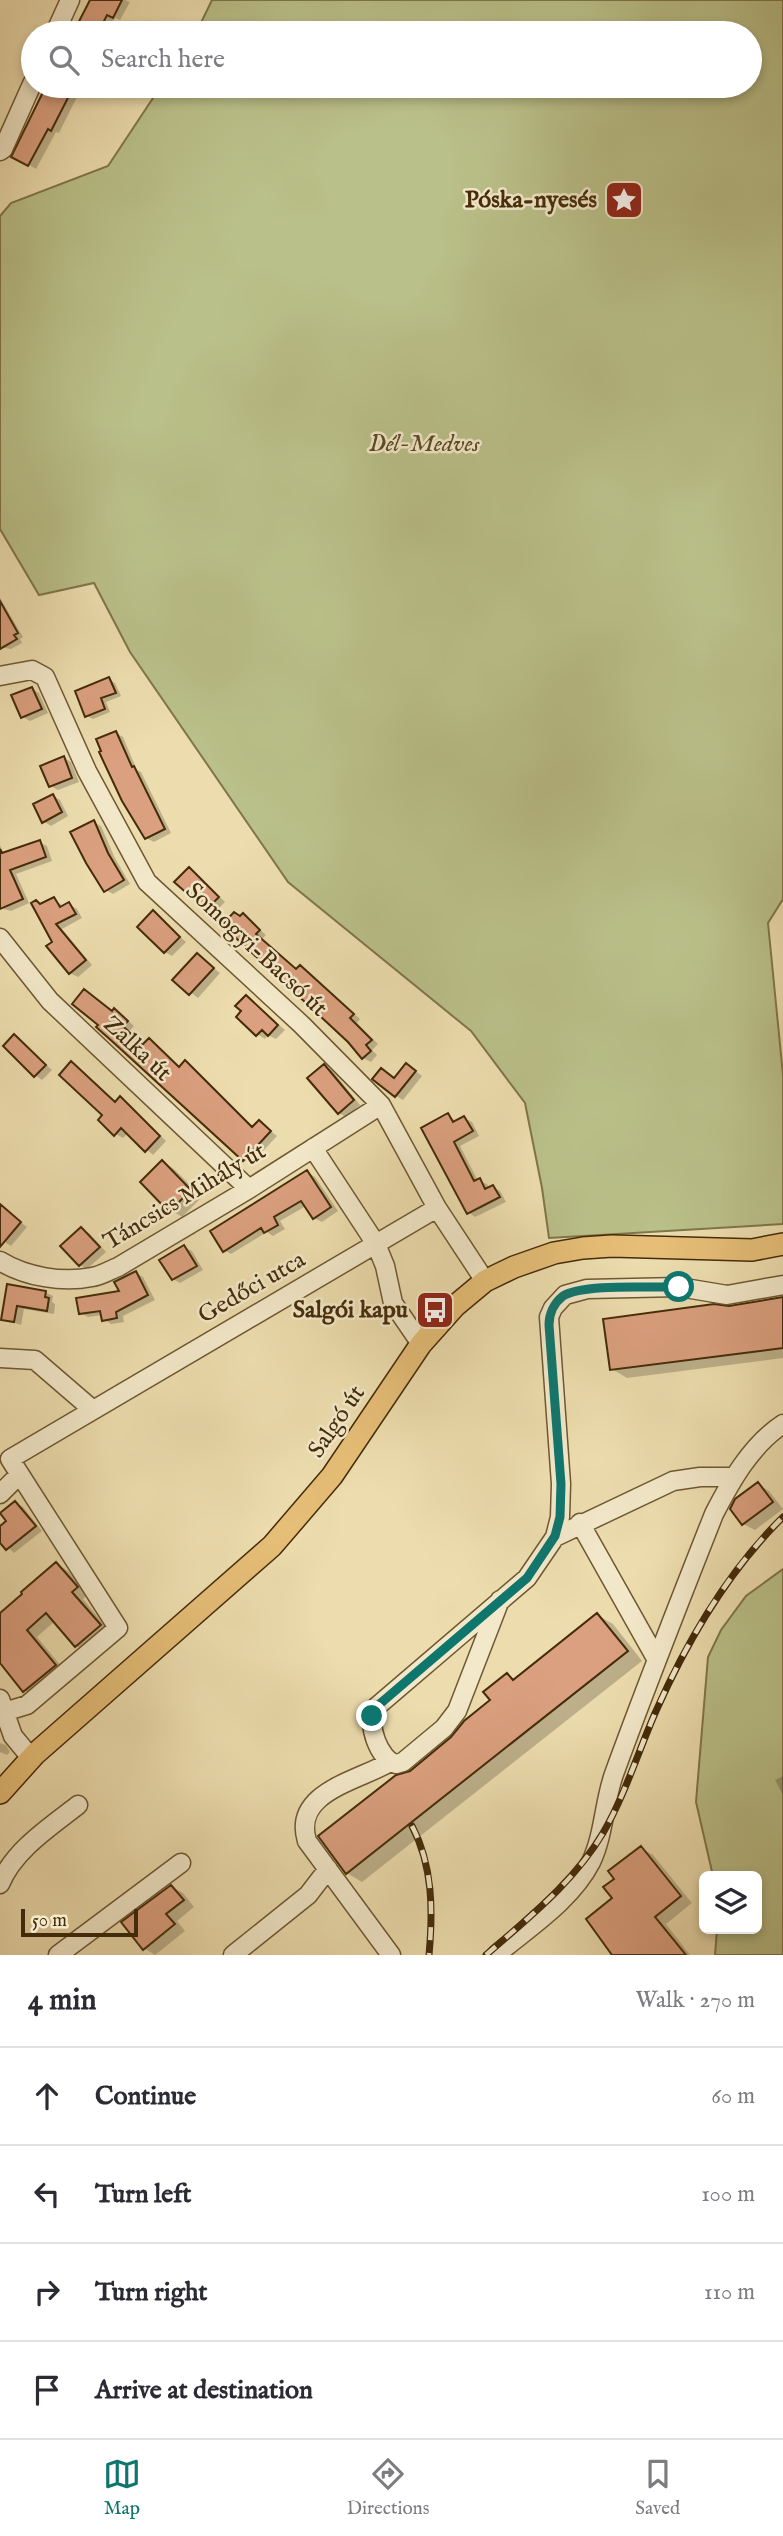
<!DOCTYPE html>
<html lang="en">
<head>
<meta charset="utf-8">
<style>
	body { margin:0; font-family:"IM FELL English",serif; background:#f2f2f3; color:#2b2b33 }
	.controls { position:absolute; right:21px; bottom:21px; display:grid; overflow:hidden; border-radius:10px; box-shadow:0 4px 10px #0003 }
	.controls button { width:63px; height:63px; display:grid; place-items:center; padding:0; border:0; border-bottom:2px solid #e1e1e2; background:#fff; color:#2b2b33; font:35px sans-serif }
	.scale { position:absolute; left:21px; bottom:18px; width:117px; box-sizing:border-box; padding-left:7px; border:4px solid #442b09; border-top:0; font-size:19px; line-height:24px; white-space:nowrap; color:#442b09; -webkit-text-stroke:5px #f3e9ca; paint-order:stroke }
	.stop { position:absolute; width:21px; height:21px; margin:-16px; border:5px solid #0f766e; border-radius:50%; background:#fff }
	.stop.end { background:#0f766e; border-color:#fff; box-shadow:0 2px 7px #0008 }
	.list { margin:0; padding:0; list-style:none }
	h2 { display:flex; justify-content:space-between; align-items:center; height:91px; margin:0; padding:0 28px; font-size:30px }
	h2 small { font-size:23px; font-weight:400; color:#7c7c81 }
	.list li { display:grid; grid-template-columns:46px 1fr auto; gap:21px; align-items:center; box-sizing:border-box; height:98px; padding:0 28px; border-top:2px solid #e1e1e2 }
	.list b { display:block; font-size:26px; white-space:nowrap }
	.list em { font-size:23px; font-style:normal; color:#7c7c81 }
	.icon { flex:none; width:38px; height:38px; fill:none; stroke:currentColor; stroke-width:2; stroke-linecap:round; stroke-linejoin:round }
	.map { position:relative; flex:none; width:783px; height:1955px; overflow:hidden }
	.search { position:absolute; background:#fff; box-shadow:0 4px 10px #0003; left:21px; right:21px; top:21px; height:77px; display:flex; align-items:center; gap:18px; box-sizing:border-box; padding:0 24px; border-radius:38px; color:#7c7c81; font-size:26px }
	.sheet { height:483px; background:#fff }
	nav { display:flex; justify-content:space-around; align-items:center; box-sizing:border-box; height:98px; border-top:2px solid #e1e1e2; background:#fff; font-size:19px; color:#7c7c81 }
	nav a { display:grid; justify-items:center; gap:4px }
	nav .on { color:#0f766e }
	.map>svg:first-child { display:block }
	.green { fill:#bac089; stroke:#7f7649; stroke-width:2 }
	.shadow { fill:#0003 }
	.building { fill:#dba07f; stroke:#442b09; stroke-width:2 }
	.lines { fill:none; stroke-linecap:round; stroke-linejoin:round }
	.minor-casing { stroke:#6e5832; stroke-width:21 }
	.major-casing { stroke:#442b09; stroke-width:24 }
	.minor { stroke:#f3e9ca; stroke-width:18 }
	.major { stroke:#e6be77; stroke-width:21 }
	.rail-casing { stroke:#442b09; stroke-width:7 }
	.rail { stroke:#f3e9ca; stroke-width:4.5; stroke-dasharray:13; stroke-linecap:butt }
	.route { stroke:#0f766e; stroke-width:9 }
	.labels { text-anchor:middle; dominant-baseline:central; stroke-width:5; stroke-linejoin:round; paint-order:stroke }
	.poi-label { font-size:24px; font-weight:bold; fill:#442b09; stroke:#f3e9ca; text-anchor:end }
	.park-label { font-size:24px; font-style:italic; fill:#5c4923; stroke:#f3e9ca }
	.street-label { font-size:24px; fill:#442b09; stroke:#f3e9ca }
</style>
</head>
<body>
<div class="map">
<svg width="783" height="1955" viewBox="0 0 783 1955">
	<rect width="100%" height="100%" fill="#edddae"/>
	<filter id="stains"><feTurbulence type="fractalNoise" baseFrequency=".00286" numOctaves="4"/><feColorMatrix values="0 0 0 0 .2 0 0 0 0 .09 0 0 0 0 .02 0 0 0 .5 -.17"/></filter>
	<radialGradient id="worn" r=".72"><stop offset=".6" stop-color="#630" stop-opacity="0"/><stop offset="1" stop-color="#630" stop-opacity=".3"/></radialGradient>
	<path class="green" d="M212 0H783V899L768 923 783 1075V1224L549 1238 542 1188 525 1103 471 1031 288 882 130 652 94 583 39 595 0 529V216L11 203 108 166 161 86H750V33H196Z
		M783 1569V1955H715L717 1929H757V1876H713L696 1802 708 1657 721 1630 746 1596Z"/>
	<path class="shadow" d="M92 0H125L130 2 120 20 115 18 107 33H75Z
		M48 86H86L82 95 79 93 59 133 56 132 36 169 13 156Z
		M0 598 23 637 20 639 22 643 11 649 0 647Z
		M109 679 115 683 121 696 106 702 110 712 93 719 87 716Z
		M32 689 39 693 48 713 30 721 23 717Z
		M116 733 123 737 137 770 141 772 171 833 154 842 146 838Z
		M64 758 71 762 79 782 58 790 51 786Z
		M53 796 60 800 68 816 51 826 43 821Z
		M94 822 101 826 115 858 130 884 113 894 106 890Z
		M39 842 47 846 52 861 16 874 29 903 11 911 4 909 0 906V845L4 855Z
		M189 869 196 873 225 902 214 913 207 909Z
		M54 899 64 907 69 904 77 909 82 918 62 929 92 965 78 977 70 973 36 902 42 905Z
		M154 913 186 942 172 956 165 952Z
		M243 915 266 935 262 939 297 970 300 967 307 971 360 1019 357 1023 378 1044 372 1050 377 1055 371 1062 363 1058 225 925Z
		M197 955 220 973 198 998 175 980Z
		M85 991 113 1012 114 1010 122 1015 134 1026 129 1031 144 1045 149 1040 181 1068 186 1062 193 1067 254 1128 259 1122 277 1136 251 1164 244 1160 74 1004Z
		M246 997 285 1030 276 1039 268 1035 265 1039 257 1034Z
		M14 1036 52 1070 42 1080 35 1075Z
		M71 1063 117 1103 121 1098 128 1103 166 1141 153 1155 128 1133 123 1138 116 1134Z
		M324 1066 332 1070 360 1105 346 1117 339 1113Z
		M414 1070 422 1076 403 1100 396 1096Z
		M448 1115 457 1122 464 1118 472 1122 479 1136 460 1146 478 1181 487 1184 489 1189 493 1187 500 1191 506 1202 475 1217 468 1212Z
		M163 1162 174 1169 202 1197 182 1217 171 1210Z
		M307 1172 315 1177 338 1211 322 1222 314 1218 306 1206 280 1221 285 1229 273 1236 267 1232 231 1254 224 1250Z
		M2 1208 27 1227 11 1246 0 1239V1210Z
		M81 1229 89 1233 106 1252 87 1269 80 1265Z
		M184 1247 192 1251 203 1270 180 1283 173 1279Z
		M136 1273 143 1277 155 1300 123 1316 124 1322 111 1324 104 1319 103 1315 88 1317 80 1313 121 1292Z
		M8 1286 45 1292 53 1296 52 1302 55 1304 54 1314 24 1309 21 1325 3 1319Z
		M783 1298V1358L627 1378 612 1369 729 1308Z
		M758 1484 769 1491 783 1509 755 1530 743 1524Z
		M15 1503 23 1507 42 1531 14 1553 0 1540V1528L8 1521Z
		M57 1564 68 1571 88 1594 83 1599 111 1633 88 1652 76 1646 55 1621 37 1637 66 1672 36 1697 25 1690 0 1661V1615Z
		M597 1615 613 1624 642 1661 362 1882 347 1873 411 1772 492 1701 507 1675 516 1680Z
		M0 1743 6 1745 10 1752 7 1755 0 1752Z
		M783 1776V1795L775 1780Z
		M641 1848 653 1855 692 1903 666 1924 690 1955H609L612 1952 616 1880Z
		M171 1887 183 1893 194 1907 177 1921 185 1931 155 1955 144 1948Z"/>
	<path class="building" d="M90 0H122L113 18 107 15 98 33H73Z
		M46 86H74L51 131 48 129 28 166 11 157Z
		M0 601 18 633 14 635 17 639 0 649Z
		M109 677 116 693 101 698 105 709 85 717 75 691Z
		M32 687 42 709 21 718 11 695Z
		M116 731 132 767 134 766 165 829 145 839 122 801 99 752 101 751 96 739Z
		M64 756 72 778 49 787 40 766Z
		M53 794 62 812 42 823 33 804Z
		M94 820 108 853 124 880 104 892 86 863 70 832Z
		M40 840 46 857 10 870 23 899 0 909V849L2 853Z
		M189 867 219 897 206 910 174 882Z
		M54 897 60 907 69 902 76 914 56 924 86 960 69 974 46 946 52 942 31 903 36 900 40 904Z
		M153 910 180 937 164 953 137 927Z
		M234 912 240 916 243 913 260 930 256 934 296 969 300 965 354 1014 350 1018 372 1040 366 1045 371 1051 362 1059 348 1042 222 925Z
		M197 953 214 968 189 995 172 980Z
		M84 989 112 1011 114 1008 128 1021 123 1026 142 1045 149 1038 179 1067 185 1060 252 1127 259 1120 271 1131 243 1161 114 1043 96 1027 98 1025 72 1004Z
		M246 995 278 1025 268 1036 262 1030 256 1036 236 1017 241 1011 235 1006Z
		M14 1034 46 1065 34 1077 3 1046Z
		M71 1061 115 1102 120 1096 160 1136 145 1152 121 1128 114 1136 98 1120 102 1115 59 1075Z
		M406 1063 416 1071 395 1097 372 1079 381 1068 394 1078Z
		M324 1064 354 1100 338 1114 307 1078Z
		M448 1113 453 1122 464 1116 473 1131 454 1142 474 1181 480 1178 485 1189 493 1185 500 1197 467 1214 421 1128Z
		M162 1160 191 1190 169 1212 140 1182Z
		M307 1170 331 1207 313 1219 301 1201 274 1217 278 1225 264 1233 261 1228 223 1252 210 1231Z
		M0 1204 21 1222 0 1247Z
		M81 1227 100 1247 79 1266 60 1246Z
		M184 1245 197 1266 172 1280 159 1260Z
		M136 1271 148 1295 116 1312 117 1318 102 1321 100 1311 79 1314 76 1298 119 1291 114 1282Z
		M7 1284 46 1291 45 1297 49 1298 47 1311 17 1306 14 1322 1 1320Z
		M783 1297V1348L610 1370 603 1319 714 1304 729 1306Z
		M758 1482 773 1502 742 1525 730 1509 735 1499Z
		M15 1501 36 1526 6 1550 0 1543V1526L6 1521 0 1513Z
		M56 1562 78 1587 72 1592 101 1625 75 1647 46 1613 27 1630 56 1665 23 1692 0 1663V1613L22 1594 21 1592Z
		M597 1613 628 1651 346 1874 318 1836 396 1775 410 1771 451 1737 464 1721 490 1700 483 1692 507 1673 513 1680Z
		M641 1846 681 1896 655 1917 686 1955H612L586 1919 612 1898 603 1887 614 1879 608 1871Z
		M171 1885 184 1900 166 1914 175 1924 143 1950 121 1922Z"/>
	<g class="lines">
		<defs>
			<path id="minor" d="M55 33 70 0
				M0 151 3 149 33 82
				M0 676 32 670 45 677 87 771 147 882 302 1025 381 1105 437 1208 485 1281
				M0 938 50 1001 249 1189
				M313 1148 376 1244 385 1266 393 1303 421 1344
				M0 1261C26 1277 63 1283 92 1277 101 1276 110 1270 118 1267L249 1189 381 1105
				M0 1358 35 1360 93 1410
				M0 1494 19 1475
				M580 1523 657 1660
				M555 1537 560 1517 561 1484 549 1317 553 1308 565 1295 587 1289 679 1287 727 1295 783 1285
				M500 1600 457 1711 444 1728 403 1762 396 1764C379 1760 366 1723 375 1708L527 1578 555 1537 673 1481 700 1477H734
				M0 1699 13 1736 32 1759
				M4 1712 27 1705 118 1628 10 1459 437 1208
				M390 1762C358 1781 292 1792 307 1841L391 1955
				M0 1884C14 1850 50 1827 78 1805
				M58 1955 181 1863
				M233 1955 308 1895 328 1869
				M496 1955C528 1928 571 1901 591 1862 604 1835 604 1802 614 1774 646 1686 680 1600 714 1514 731 1481 751 1445 783 1424"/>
			<path id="major" d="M0 1793 35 1754 272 1546 332 1476 421 1344 455 1306 485 1281 514 1267 554 1253 583 1248 612 1246 752 1250 783 1244"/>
		</defs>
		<use href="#minor" class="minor-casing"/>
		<use href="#major" class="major-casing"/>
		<use href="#minor" class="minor"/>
		<use href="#major" class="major"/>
		<defs>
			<path id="rail" d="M412 1826C433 1866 433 1911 429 1955
				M486 1955C528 1918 574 1882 603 1833 625 1795 638 1752 656 1711 687 1641 728 1571 783 1517"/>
		</defs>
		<use href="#rail" class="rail-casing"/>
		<use href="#rail" class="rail"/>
	</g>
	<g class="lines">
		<path class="route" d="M372 1716 375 1708 527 1578 555 1536 560 1517 561 1484 549 1325C549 1314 554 1303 563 1296 583 1283 653 1288 679 1287"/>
	</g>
	<defs>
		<symbol id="sight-square" viewBox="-11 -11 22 22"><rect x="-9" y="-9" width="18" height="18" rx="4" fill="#8f2418" stroke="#f3e9ca"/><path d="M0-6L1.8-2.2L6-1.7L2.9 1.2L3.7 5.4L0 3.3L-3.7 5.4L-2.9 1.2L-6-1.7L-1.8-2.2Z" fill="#fff"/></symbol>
		<symbol id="bus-square" viewBox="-11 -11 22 22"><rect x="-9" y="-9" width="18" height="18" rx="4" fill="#8f2418" stroke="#f3e9ca"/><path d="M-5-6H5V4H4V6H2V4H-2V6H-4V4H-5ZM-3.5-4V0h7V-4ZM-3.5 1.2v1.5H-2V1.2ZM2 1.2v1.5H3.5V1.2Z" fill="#fff"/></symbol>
	</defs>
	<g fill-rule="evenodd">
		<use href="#sight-square" x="602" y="178" width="44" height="44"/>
		<use href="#bus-square" x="413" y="1288" width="44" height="44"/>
	</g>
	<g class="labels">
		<g class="poi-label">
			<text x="597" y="200">Póska-nyesés</text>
			<text x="408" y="1310">Salgói kapu</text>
		</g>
		<g class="park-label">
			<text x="424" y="444">Dél-Medves</text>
		</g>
		<g class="street-label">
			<text transform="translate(256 950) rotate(43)">Somogyi-Bacsó út</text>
			<text transform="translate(137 1049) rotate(43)">Zalka út</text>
			<text transform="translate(185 1197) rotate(-31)">Táncsics Mihály út</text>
			<text transform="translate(252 1288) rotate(-30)">Gedőci utca</text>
			<text transform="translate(337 1422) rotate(-56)">Salgó út</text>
		</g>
	</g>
	<rect width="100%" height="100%" filter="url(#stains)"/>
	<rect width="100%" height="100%" fill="url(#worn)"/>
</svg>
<div class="controls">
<button><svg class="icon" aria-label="layers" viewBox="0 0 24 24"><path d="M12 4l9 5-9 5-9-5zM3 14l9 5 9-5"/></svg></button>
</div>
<div class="scale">50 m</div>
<div class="stop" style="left:679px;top:1287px"></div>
<div class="stop end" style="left:372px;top:1716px"></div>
<div class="search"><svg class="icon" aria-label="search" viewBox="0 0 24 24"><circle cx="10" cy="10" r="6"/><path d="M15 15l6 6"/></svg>Search here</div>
</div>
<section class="sheet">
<h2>4 min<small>Walk · 270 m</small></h2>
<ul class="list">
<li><svg class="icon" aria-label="ahead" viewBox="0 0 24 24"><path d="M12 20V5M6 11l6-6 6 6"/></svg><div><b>Continue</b></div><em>60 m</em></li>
<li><svg class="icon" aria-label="left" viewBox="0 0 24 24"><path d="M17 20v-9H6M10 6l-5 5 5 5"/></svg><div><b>Turn left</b></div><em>100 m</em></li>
<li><svg class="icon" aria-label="right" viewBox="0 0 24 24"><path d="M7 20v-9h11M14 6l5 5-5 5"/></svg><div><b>Turn right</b></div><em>110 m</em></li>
<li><svg class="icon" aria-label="arrive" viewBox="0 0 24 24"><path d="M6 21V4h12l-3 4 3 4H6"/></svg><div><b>Arrive at destination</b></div></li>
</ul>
</section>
<nav>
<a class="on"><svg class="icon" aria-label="map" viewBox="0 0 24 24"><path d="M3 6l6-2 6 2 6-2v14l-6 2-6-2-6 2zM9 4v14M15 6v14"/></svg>Map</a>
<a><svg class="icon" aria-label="directions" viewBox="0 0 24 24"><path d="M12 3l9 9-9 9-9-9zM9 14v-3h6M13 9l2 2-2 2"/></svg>Directions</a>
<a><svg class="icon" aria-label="saved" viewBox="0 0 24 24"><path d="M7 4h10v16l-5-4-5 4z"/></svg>Saved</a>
</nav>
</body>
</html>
